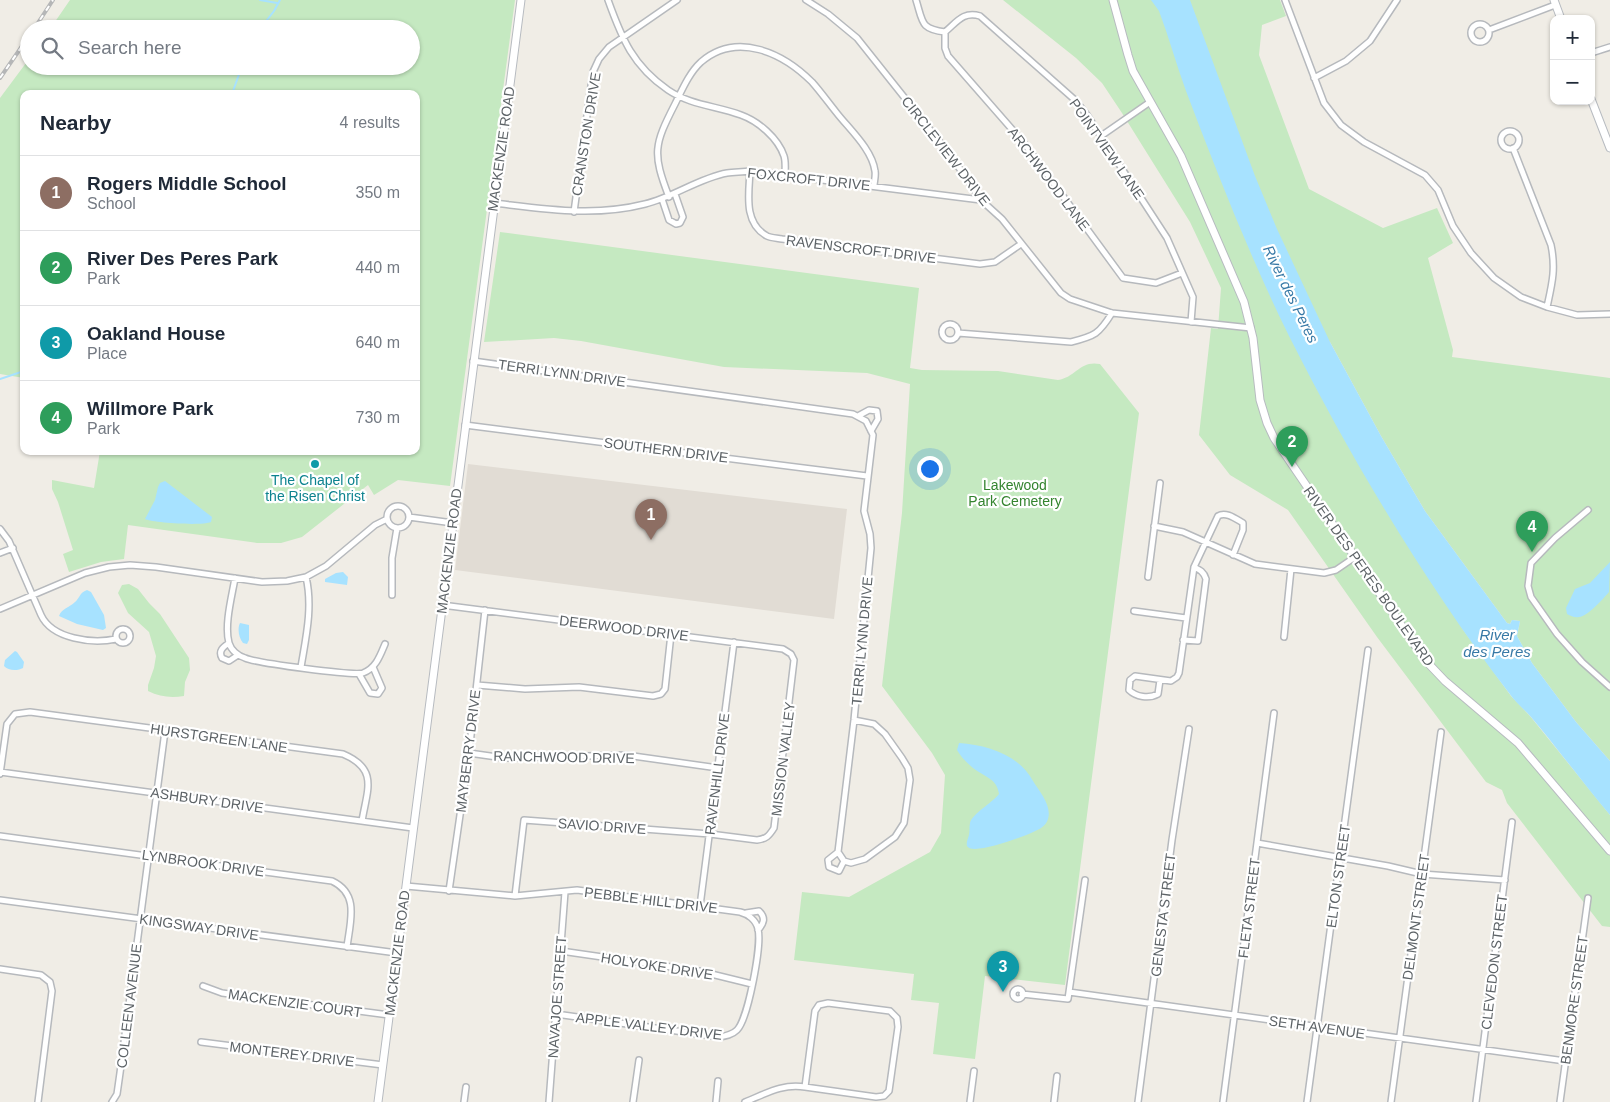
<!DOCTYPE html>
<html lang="en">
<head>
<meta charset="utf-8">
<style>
	body { margin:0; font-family:Arial,sans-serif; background:#f6f6f7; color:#1f2937 }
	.controls { position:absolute; right:15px; top:15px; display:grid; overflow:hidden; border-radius:10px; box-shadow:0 1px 4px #0004 }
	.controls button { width:45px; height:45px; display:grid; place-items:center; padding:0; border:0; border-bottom:1px solid #e0e1e3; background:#fff; color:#1f2937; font:25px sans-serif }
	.you { position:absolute; left:929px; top:468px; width:18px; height:18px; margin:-12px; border:4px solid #fff; border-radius:50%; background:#1a73e8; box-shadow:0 0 0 8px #1a73e833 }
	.badge { display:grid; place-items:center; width:32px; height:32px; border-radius:50%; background:#0b8043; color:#fff; font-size:16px; font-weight:700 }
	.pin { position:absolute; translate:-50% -41px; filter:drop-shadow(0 1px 2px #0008) }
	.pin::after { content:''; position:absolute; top:26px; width:18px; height:15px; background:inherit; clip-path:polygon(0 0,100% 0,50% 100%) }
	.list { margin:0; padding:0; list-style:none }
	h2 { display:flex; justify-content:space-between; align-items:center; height:65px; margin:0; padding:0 20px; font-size:21px }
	h2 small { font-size:16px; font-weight:400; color:#747a83 }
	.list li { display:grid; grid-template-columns:32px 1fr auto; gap:15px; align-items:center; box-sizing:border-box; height:75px; padding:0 20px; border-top:1px solid #e0e1e3 }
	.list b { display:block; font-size:19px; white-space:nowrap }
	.list p { margin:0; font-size:16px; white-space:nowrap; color:#747a83 }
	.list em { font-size:16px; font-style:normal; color:#747a83 }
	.icon { flex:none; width:28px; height:28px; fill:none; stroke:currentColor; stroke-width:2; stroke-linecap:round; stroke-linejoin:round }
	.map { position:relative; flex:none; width:1610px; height:1102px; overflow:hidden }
	.search { position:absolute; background:#fff; box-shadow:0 1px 4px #0004; left:20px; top:20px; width:400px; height:55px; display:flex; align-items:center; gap:12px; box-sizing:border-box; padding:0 18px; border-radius:28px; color:#747a83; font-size:19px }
	.panel { position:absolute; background:#fff; box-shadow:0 1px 4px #0004; left:20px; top:90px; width:400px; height:365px; border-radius:10px }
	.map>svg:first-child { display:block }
	.education { fill:#e1dcd4 }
	.green { fill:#c5e9c1 }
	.water { fill:#a7e2ff }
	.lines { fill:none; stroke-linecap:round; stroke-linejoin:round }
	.stream { stroke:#a7e2ff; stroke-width:2 }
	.street-casing { stroke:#b6b9bd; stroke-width:8 }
	.secondary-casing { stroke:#b7bbc0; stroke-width:9 }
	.street { stroke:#fff; stroke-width:5 }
	.secondary { stroke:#fff; stroke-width:7 }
	.rail-casing { stroke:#b5b6b7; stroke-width:4 }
	.rail { stroke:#fff; stroke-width:2; stroke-dasharray:5.5; stroke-linecap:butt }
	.culture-dot { fill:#0f9aa8; stroke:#fff; stroke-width:2 }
	.labels { text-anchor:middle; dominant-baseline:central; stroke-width:4.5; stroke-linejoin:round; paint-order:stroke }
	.street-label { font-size:14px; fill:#5d6367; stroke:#fff }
	.culture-label { font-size:14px; fill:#0d838f; stroke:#fff }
	.park-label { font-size:14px; fill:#34842f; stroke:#fff }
	.water-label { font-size:15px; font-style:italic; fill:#3779a6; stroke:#fff }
</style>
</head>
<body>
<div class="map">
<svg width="1610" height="1102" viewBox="0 0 1610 1102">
	<rect width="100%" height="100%" fill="#f0ede6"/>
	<path class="education" d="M468 464 847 509 834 619 455 570Z"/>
	<path class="green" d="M70 0H515L450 486 398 480 374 495 368 485 302 537 281 543H257L128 525 124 559 101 562 69 572 63 554 73 550 58 502 52 489V480L94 488 100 451H416V94H24V378L0 374V98L29 59V66H411V29H50Z
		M1003 0H1280L1286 16 1262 25 1259 55 1309 189 1383 228 1437 208 1453 243 1428 258 1453 350 1452 357 1610 378V761L1576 722 1532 663 1517 636 1520 621 1512 620 1510 624 1507 623 1425 511 1381 436 1330 342 1290 336 1374 490 1464 631 1511 696 1530 716 1610 815V927L1602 926 1507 803 1502 790 1486 782 1377 637 1288 510 1230 475 1199 435 1211 328 1218 329 1221 288 1190 222 1122 113 1102 83 1076 58Z
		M500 232 919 288 910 368 922 370 998 371 1058 380C1076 377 1080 360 1100 364L1139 413 1065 985 985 976 975 1059 933 1054 939 1003 911 1000 914 974 794 960 802 892 849 897 930 852 941 833 945 775 932 753 882 686 902 513 910 384 867 373 724 367 581 341 554 338 484 342Z
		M129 584 138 589 149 603 160 614 189 658 190 670 185 682 184 696C171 698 160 697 148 691V685L154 668 156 656 149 632 128 613 118 593 122 585Z"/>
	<path class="water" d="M1151 0H1190L1255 176 1277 229 1330 342 1381 436 1425 511 1507 623 1510 624 1512 620 1520 621 1517 636 1532 663 1576 722 1610 761V815C1583 783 1558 749 1531 717 1524 709 1515 702 1509 693 1425 583 1351 459 1289 336 1250 257 1217 173 1186 91 1176 64 1169 37 1159 11Z
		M165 481 212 517 211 522C202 526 154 523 145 519L155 500 158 487 160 483Z
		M1610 562 1609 592C1603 599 1588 616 1579 617 1575 618 1571 616 1567 614L1566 608 1575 589 1590 583Z
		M343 572 348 577 347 585 325 582V579L336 573Z
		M87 590 91 592 104 615 106 628 103 630 77 624 59 616C62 608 69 608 75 602 80 598 79 593 87 590Z
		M240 623 249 625V640L247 644 243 643C239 638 237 629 240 623Z
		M15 651 17 652 24 662 23 668C18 671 8 671 4 666L5 660Z
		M959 743C988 745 1019 755 1033 781 1040 792 1052 806 1048 819 1047 823 1044 826 1041 828 1032 834 972 857 967 846 966 842 968 839 969 835 970 831 969 827 970 823 972 814 992 803 999 794 997 778 984 777 973 768 967 763 961 757 957 750Z"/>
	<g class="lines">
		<path class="stream" d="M260 0 277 3
			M260 29 274 11 280 0
			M232 94 242 66
			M0 379 24 371"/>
		<defs>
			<path id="street" d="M608 0C622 39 633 66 668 90 690 105 717 106 741 115 758 121 778 138 784 156 786 162 785 169 785 175
				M806 0 828 14 857 38 951 156 981 200 1002 219 1061 293 1070 299 1112 313 1251 328
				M916 0C923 22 920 29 945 32
				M1285 0 1324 103 1341 125 1364 142 1425 175 1438 190 1453 226 1471 253 1494 278 1521 297 1547 307 1577 315 1610 314
				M1471 33a9 9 0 1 1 18 0a9 9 0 1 1-18 0Z
				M1489 30 1555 5
				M945 32C957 22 963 11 980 16L1075 100 1087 115 1167 238 1193 297 1191 322
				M945 32V48L948 56 1024 143 1123 278 1156 283 1182 273
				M1591 53 1610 47
				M1314 78 1346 61 1370 41 1397 0
				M1501 140a9 9 0 1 1 18 0a9 9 0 1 1-18 0Z
				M1101 136 1150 102
				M1513 148 1551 245C1556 269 1552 284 1547 307
				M750 171C749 193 743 223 767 236 771 238 777 238 782 239L980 264 995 262 1021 244
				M669 197C652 153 654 145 675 104 682 90 689 73 701 62 737 31 783 53 812 82 820 91 828 102 836 112 849 129 872 149 875 171 876 176 874 182 874 186
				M662 199 669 220 676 224 680 223 683 217 675 194
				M494 203C546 209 594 217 645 204 674 197 699 178 727 173 735 172 743 172 750 171L981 200
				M574 212 590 93 593 72 599 59 609 47 677 0
				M942 332a8 8 0 1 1 16 0a8 8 0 1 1-16 0Z
				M958 333 1071 342C1095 336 1099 334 1112 313
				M473 361 853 414 866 421 873 435 864 511 870 534 871 548 854 720 838 852 844 861
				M858 416 869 410 877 411 878 419 871 431
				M465 425 867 476
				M387 517a11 11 0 1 1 22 0a11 11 0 1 1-22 0Z
				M1588 510 1555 538 1531 563 1528 586 1531 597 1557 634 1582 662 1610 687
				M409 517 453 523
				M1154 526 1183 532 1255 564 1324 573 1336 570 1355 557
				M0 529 9 541 41 615C52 639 92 644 116 639
				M0 553 13 548
				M1148 577 1160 483
				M235 578C232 596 224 625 229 643 231 650 238 656 245 658 256 663 354 676 363 673 376 668 380 656 385 644
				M392 595V558L397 528
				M442 605 783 649 791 654 794 660 774 828C769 836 766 839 757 840L710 834 524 820 515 896
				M0 609 85 573 109 567 130 565 156 567 262 582 287 581 306 577 326 566 375 525 387 519
				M1134 611 1186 618
				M116 636a7 7 0 1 1 14 0a7 7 0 1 1-14 0Z
				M1284 637 1291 569
				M1183 640 1198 641 1206 579C1204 572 1200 570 1194 567
				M229 643C223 647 218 651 222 658L229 661 238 655
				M301 667C306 637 313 607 306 577
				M359 674 370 693 378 694 382 688 373 667
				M1160 680 1158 694C1149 699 1136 697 1129 690L1130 680 1135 676 1171 681 1177 677 1179 673 1194 567 1218 516C1226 511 1236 519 1243 523V530L1233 555
				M477 685 525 689 579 687 653 696 661 694 665 689 671 634
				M469 753 504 758 626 755 718 768
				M0 772 413 828
				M0 774 7 724 15 714 30 712 343 754C379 769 367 790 362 821
				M0 836 332 881C360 894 350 922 347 947
				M1257 843 1388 866 1422 874 1505 880
				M838 852 828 860 829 867 839 871 844 861
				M844 861 851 863 865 859 895 837 904 823 910 780 908 768 902 758 885 734 874 724 854 720
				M406 886 515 896 577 890 740 912C748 914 756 920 758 929 762 945 748 1019 737 1030 732 1035 726 1036 719 1037L556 1014
				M449 891 469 753 485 610
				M0 900 397 953
				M700 906 734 642
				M746 913 759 911C766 918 764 923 758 930
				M561 951 699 971 752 984
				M0 969 41 975 50 982 52 991 38 1102
				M203 986 222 993 389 1015
				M1013 994a5 5 0 1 1 10 0a5 5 0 1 1-10 0Z
				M1069 992 1565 1061
				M1022 994 1068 999 1085 880
				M201 1042 383 1065
				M112 1102 117 1094 120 1073 165 731
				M464 1102 466 1087
				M549 1102 565 892
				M633 1102 639 1060
				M716 1102 718 1081
				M745 1102C765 1094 783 1083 805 1087L876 1097 884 1096 889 1091 898 1027 897 1018 890 1011 828 1003 819 1005 815 1011 805 1087
				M970 1102 974 1071
				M1054 1102 1057 1076
				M1138 1102 1172 840 1189 729
				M1223 1102 1274 713
				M1307 1102 1368 650
				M1391 1102 1441 732
				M1476 1102 1512 822
				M1560 1102 1588 898"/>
			<path id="secondary" d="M1113 0 1128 55 1133 71 1181 156 1244 302 1253 338 1260 400 1267 423 1274 438 1425 660 1445 681 1518 743 1610 851
				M1554 0 1561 19
				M1591 99 1610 148
				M378 1102 521 0"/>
		</defs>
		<use href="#street" class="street-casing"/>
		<use href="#secondary" class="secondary-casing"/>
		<use href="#street" class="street"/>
		<use href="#secondary" class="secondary"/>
		<defs>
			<path id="rail" d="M34 29 53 0
				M0 78 29 36"/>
		</defs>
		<use href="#rail" class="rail-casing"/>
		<use href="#rail" class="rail"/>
	</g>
	<circle class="culture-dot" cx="315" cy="464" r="5"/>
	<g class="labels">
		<g class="street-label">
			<text transform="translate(586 134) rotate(-81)">CRANSTON DRIVE</text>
			<text transform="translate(501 149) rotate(-82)">MACKENZIE ROAD</text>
			<text transform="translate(1107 149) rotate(55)">POINTVIEW LANE</text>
			<text transform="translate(946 151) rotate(52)">CIRCLEVIEW DRIVE</text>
			<text transform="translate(809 179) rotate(6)">FOXCROFT DRIVE</text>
			<text transform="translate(1049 179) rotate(53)">ARCHWOOD LANE</text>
			<text transform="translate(861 249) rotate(7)">RAVENSCROFT DRIVE</text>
			<text transform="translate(562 373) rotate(8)">TERRI LYNN DRIVE</text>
			<text transform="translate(666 450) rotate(7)">SOUTHERN DRIVE</text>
			<text transform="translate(449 551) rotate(-83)">MACKENZIE ROAD</text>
			<text transform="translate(1369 576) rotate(55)">RIVER DES PERES BOULEVARD</text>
			<text transform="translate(624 628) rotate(7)">DEERWOOD DRIVE</text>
			<text transform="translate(862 641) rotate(-85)">TERRI LYNN DRIVE</text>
			<text transform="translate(219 738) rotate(8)">HURSTGREEN LANE</text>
			<text transform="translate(468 751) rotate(-83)">MAYBERRY DRIVE</text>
			<text transform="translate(564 757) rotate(1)">RANCHWOOD DRIVE</text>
			<text transform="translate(783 759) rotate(-83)">MISSION VALLEY</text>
			<text transform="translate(717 774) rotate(-83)">RAVENHILL DRIVE</text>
			<text transform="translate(207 800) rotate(8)">ASHBURY DRIVE</text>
			<text transform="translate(602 826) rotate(4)">SAVIO DRIVE</text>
			<text transform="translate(203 863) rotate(8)">LYNBROOK DRIVE</text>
			<text transform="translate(1338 876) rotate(-82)">ELTON STREET</text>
			<text transform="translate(651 900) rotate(7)">PEBBLE HILL DRIVE</text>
			<text transform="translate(1249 908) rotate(-83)">FLETA STREET</text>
			<text transform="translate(1163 915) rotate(-83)">GENESTA STREET</text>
			<text transform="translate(1416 917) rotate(-82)">DELMONT STREET</text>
			<text transform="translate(199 927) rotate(8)">KINGSWAY DRIVE</text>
			<text transform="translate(397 953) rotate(-83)">MACKENZIE ROAD</text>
			<text transform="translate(1494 962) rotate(-83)">CLEVEDON STREET</text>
			<text transform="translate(657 966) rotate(9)">HOLYOKE DRIVE</text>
			<text transform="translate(557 997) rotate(-86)">NAVAJOE STREET</text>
			<text transform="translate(1574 1000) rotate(-82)">BENMORE STREET</text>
			<text transform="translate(295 1003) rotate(8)">MACKENZIE COURT</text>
			<text transform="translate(129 1006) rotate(-83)">COLLEEN AVENUE</text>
			<text transform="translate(649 1026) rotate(7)">APPLE VALLEY DRIVE</text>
			<text transform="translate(1317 1027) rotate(8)">SETH AVENUE</text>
			<text transform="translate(292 1054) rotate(7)">MONTEREY DRIVE</text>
		</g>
		<g class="culture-label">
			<text x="315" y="480">The Chapel of<tspan x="315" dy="16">the Risen Christ</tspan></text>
		</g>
		<g class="park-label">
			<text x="1015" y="485">Lakewood<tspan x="1015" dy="16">Park Cemetery</tspan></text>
		</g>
		<g class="water-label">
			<text transform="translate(1291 294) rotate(64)">River des Peres</text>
			<text x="1497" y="634">River<tspan x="1497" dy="17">des Peres</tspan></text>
		</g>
	</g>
</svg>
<div class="controls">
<button>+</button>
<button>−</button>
</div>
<div class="you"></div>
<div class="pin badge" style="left:651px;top:540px;background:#8d6e63">1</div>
<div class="pin badge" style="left:1292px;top:467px;background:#2e9e5b">2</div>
<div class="pin badge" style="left:1003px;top:992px;background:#0f9aa8">3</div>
<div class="pin badge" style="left:1532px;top:552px;background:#2e9e5b">4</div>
<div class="search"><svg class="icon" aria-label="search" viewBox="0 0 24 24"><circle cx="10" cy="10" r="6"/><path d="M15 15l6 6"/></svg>Search here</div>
<section class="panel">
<h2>Nearby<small>4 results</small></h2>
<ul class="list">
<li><span class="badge" style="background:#8d6e63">1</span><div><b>Rogers Middle School</b><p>School</p></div><em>350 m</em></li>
<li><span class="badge" style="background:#2e9e5b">2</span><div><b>River Des Peres Park</b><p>Park</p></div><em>440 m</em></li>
<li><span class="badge" style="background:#0f9aa8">3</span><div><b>Oakland House</b><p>Place</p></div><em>640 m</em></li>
<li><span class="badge" style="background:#2e9e5b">4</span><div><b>Willmore Park</b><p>Park</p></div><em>730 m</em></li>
</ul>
</section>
</div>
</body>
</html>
